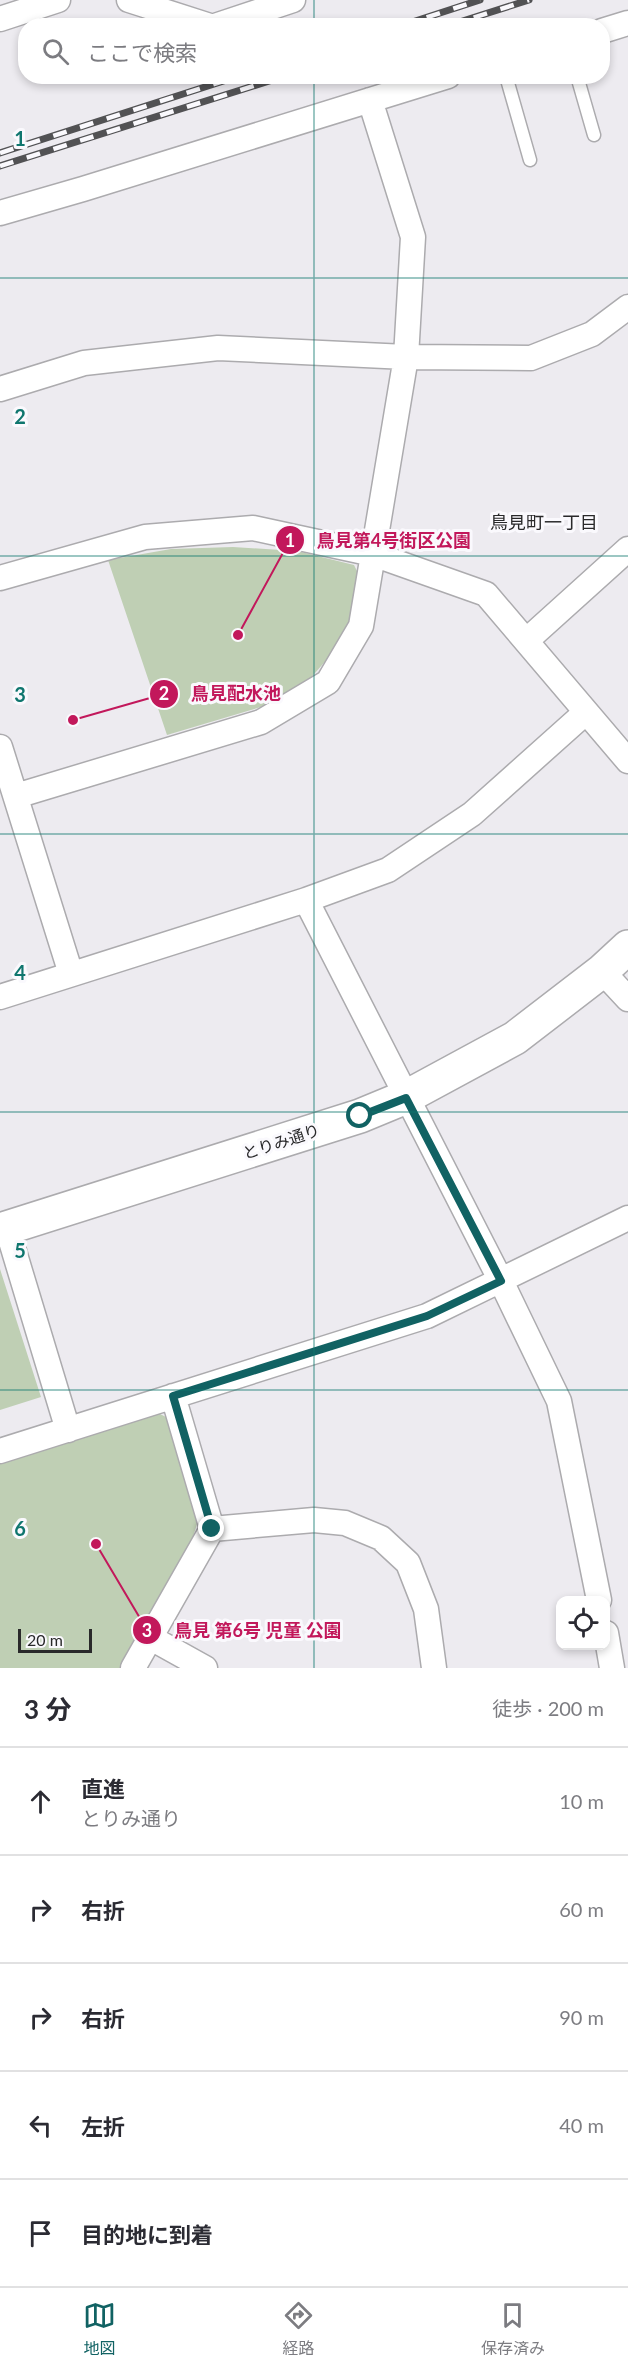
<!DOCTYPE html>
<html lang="ja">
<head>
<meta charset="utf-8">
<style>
	body { margin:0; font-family:Lato,"Noto Sans JP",sans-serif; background:#f2f2f3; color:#2b2b33 }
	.controls { position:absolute; right:18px; bottom:18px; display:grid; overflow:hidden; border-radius:12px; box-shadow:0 3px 9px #0003 }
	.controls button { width:54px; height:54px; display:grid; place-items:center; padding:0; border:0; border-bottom:2px solid #e1e1e2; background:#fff; color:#2b2b33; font:30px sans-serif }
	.scale { position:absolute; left:18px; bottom:15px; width:74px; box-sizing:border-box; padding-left:6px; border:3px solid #29292a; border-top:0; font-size:16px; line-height:21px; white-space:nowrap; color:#29292a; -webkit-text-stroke:4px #faf9fd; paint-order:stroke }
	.stop { position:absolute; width:18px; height:18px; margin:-14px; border:4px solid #116263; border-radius:50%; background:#fff }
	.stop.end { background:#116263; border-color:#fff; box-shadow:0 2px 6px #0008 }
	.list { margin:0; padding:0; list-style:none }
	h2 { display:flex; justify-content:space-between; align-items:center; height:78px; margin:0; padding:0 24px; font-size:26px }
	h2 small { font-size:20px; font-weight:400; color:#7c7c81 }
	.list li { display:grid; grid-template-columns:39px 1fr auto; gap:18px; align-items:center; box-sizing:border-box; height:108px; padding:0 24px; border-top:2px solid #e1e1e2 }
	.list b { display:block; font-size:22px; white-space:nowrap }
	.list p { margin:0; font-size:20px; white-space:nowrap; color:#7c7c81 }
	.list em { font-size:20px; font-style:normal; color:#7c7c81 }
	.icon { flex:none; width:33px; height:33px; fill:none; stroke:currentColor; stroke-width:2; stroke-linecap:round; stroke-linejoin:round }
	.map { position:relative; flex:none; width:628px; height:1668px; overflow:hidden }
	.search { position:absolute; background:#fff; box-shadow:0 3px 9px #0003; left:18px; right:18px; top:18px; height:66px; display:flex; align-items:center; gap:15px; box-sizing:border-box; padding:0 21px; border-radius:24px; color:#7c7c81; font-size:22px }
	.sheet { height:618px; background:#fff }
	nav { display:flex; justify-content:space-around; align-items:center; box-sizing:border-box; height:84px; border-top:2px solid #e1e1e2; background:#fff; font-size:16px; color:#7c7c81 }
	nav a { display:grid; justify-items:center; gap:3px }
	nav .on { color:#116263 }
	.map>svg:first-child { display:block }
	.green { fill:#bfcfb4 }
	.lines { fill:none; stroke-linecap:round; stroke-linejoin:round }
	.lane-casing { stroke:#acabae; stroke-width:15 }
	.street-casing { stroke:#acabae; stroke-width:27 }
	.secondary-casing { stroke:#acabae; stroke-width:36 }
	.lane { stroke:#fff; stroke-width:12 }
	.street { stroke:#fff; stroke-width:24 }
	.secondary { stroke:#fff; stroke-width:33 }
	.rail-casing { stroke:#525254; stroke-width:7 }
	.rail { stroke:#faf9fd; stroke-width:4.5; stroke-dasharray:14; stroke-linecap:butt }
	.route { stroke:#116263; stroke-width:8 }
	.grid { fill:none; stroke:#0f766e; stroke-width:1.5; stroke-opacity:0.55 }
	.labels { text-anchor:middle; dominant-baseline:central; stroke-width:6; stroke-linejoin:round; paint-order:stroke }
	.street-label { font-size:16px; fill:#29292a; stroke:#faf9fd }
	.neighbourhood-label { font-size:18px; fill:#29292a; stroke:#faf9fd }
	.grid-label { font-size:20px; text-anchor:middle; font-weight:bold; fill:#0f766e; stroke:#faf9fd; stroke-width:6; stroke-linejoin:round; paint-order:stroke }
	.leader { fill:none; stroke:#c2185b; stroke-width:2 }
	.callout-dot { fill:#c2185b; stroke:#faf9fd; stroke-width:2 }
	.mark-label { font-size:18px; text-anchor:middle; font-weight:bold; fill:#fff }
	.callout-label { font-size:18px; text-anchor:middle; font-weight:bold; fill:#c2185b; stroke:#faf9fd; stroke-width:6; stroke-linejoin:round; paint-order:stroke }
</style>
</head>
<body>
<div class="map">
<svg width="628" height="1668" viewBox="0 0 628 1668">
	<rect width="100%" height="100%" fill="#edebf0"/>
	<path class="green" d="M233 547 297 551 354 565 359 575 349 621 335 650 309 680 274 703 167 735 108 560 171 549Z
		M0 1269 41 1397 0 1410Z
		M158 1413 168 1418 196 1513 197 1524 189 1550 121 1668H0V1463Z"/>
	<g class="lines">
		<defs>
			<path id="lane" d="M506 76 530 160
				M577 76 594 135"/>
			<path id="street" d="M129 0 210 26
				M0 19 58 0
				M215 26 293 0
				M602 31 628 23
				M0 213 83 189 448 76
				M0 389 84 363 218 348 406 357 531 358 592 334 628 307
				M0 578 145 537 253 528 373 554 486 594 628 761
				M526 641 628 549
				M0 747 71 974
				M16 796 261 722 328 682 361 626 406 357 413 237 370 100
				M306 900 501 1281 559 1401 599 1600
				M602 971 628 999
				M0 997 306 900 388 870 472 814 585 713
				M7 1228 68 1430
				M173 1396 212 1529
				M0 1451 427 1316 628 1218
				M606 1633 612 1668
				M151 1638 205 1668
				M133 1668 212 1529 314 1520 345 1523 381 1538 408 1563 426 1609 434 1668"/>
			<path id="secondary" d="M0 1230 360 1116 406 1097 515 1038 602 971 628 947"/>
		</defs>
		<use href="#lane" class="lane-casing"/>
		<use href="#street" class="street-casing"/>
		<use href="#secondary" class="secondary-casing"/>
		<use href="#lane" class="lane"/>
		<use href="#street" class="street"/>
		<use href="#secondary" class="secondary"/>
		<defs>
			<path id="rail" d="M400 26 480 0
				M447 26 529 0
				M0 153 239 76
				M0 166 285 76"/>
		</defs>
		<use href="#rail" class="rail-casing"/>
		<use href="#rail" class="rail"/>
	</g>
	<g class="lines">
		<path class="route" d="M212 1529 173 1396 427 1316 501 1281 406 1098 360 1116"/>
	</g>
	<path class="grid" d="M314 0V26M314 76V1668M0 278H628M0 556H628M0 834H628M0 1112H628M0 1390H628"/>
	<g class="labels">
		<g class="street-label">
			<text transform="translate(281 1141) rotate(-18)">とりみ通り</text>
		</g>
		<g class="neighbourhood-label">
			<text x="544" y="522">鳥見町一丁目</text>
		</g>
	</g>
	<g class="grid-label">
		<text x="20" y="146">1</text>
		<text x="20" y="424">2</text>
		<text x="20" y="702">3</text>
		<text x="20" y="980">4</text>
		<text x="20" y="1258">5</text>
		<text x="20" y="1536">6</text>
	</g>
	<path class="leader" d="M238 635L290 540M73 720L164 694M96 1544L147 1630"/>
	<g class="callout-dot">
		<circle cx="238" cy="635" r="6"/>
		<circle cx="73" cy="720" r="6"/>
		<circle cx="96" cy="1544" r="6"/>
		<circle cx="290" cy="540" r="15"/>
		<circle cx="164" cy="694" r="15"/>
		<circle cx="147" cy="1630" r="15"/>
	</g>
	<g class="mark-label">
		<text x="290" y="547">1</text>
		<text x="164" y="700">2</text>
		<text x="147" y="1637">3</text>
	</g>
	<g class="callout-label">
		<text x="394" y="547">鳥見第4号街区公園</text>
		<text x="236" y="700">鳥見配水池</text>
		<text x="258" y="1637">鳥見 第6号 児童 公園</text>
	</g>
</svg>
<div class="controls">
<button><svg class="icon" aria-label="locate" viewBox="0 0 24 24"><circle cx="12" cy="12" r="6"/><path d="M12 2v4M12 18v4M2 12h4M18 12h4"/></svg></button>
</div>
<div class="scale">20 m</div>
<div class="stop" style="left:360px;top:1116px"></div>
<div class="stop end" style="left:212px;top:1529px"></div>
<div class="search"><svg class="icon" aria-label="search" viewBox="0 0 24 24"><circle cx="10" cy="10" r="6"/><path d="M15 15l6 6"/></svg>ここで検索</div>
</div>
<section class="sheet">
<h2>3 分<small>徒歩 · 200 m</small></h2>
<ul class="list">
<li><svg class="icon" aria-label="ahead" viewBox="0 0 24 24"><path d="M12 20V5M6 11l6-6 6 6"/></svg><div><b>直進</b><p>とりみ通り</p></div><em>10 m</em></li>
<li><svg class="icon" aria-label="right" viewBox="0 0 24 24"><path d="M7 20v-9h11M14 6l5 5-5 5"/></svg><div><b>右折</b></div><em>60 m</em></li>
<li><svg class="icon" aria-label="right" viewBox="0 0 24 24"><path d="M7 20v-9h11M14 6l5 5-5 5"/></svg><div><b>右折</b></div><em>90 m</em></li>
<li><svg class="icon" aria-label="left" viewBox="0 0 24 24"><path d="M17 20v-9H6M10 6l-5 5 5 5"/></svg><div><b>左折</b></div><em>40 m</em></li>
<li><svg class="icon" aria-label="arrive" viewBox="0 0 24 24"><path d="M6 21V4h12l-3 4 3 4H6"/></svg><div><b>目的地に到着</b></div></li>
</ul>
</section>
<nav>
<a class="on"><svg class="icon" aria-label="map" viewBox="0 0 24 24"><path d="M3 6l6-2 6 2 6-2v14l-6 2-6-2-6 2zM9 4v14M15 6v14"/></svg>地図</a>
<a><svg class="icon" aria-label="directions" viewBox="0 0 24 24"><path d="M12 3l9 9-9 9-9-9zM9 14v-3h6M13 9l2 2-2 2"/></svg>経路</a>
<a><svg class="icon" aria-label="saved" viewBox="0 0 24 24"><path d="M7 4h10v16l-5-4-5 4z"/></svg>保存済み</a>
</nav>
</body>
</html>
